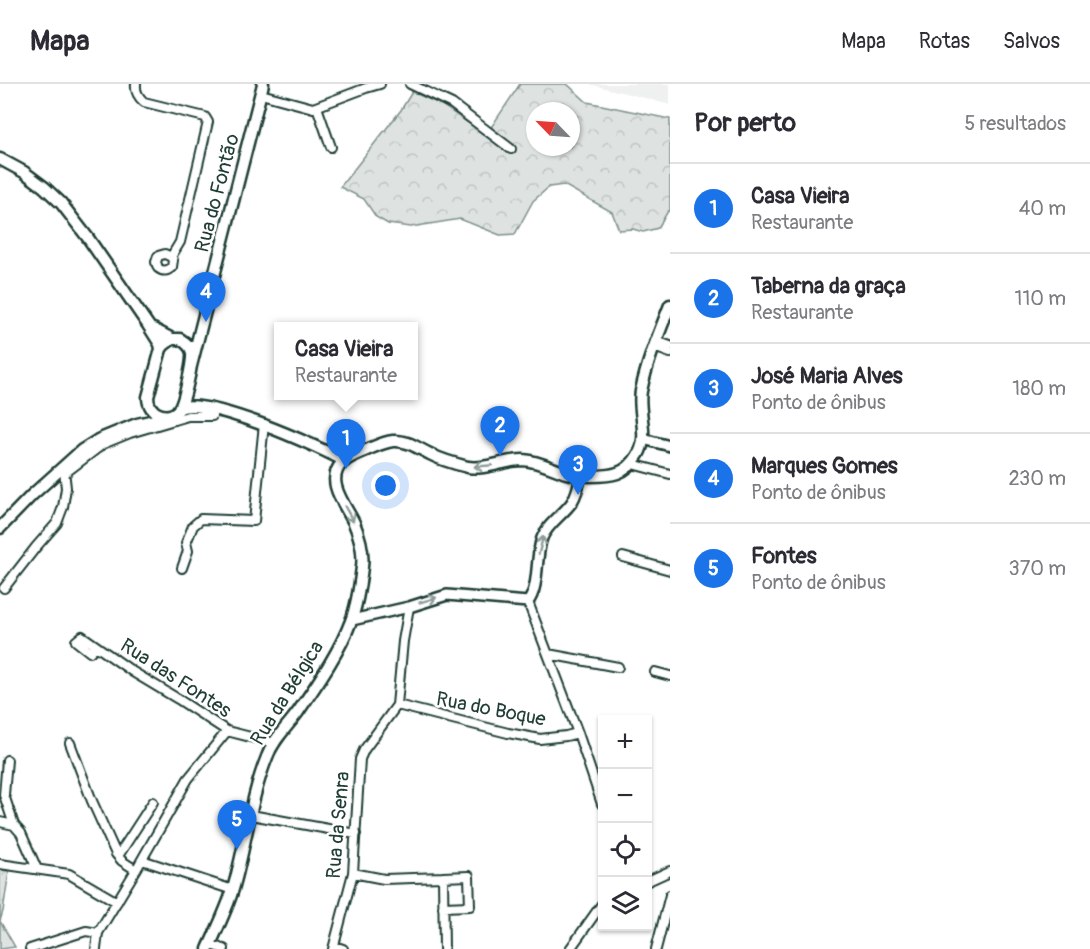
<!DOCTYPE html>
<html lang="pt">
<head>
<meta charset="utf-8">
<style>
	body { margin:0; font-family:Pangolin,sans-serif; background:#f7f7f7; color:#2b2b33 }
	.controls { position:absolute; right:18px; bottom:18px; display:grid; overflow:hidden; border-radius:0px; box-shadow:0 2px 4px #0004 }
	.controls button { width:54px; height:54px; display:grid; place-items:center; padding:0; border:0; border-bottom:2px solid #e1e1e2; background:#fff; color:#2b2b33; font:30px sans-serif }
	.compass { position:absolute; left:526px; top:18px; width:54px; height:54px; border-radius:50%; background:#fff; box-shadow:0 2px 4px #0004; rotate:295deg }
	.you { position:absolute; left:386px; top:402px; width:21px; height:21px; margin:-15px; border:4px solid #fff; border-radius:50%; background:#1a73e8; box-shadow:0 0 0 9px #1a73e833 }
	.badge { display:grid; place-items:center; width:39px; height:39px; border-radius:50%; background:#1a73e8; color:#fff; font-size:20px; font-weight:700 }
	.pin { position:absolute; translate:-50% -50px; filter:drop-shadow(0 2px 3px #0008) }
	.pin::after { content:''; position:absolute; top:32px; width:21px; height:18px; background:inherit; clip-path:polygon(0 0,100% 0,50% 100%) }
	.popup { position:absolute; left:274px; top:238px; width:144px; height:78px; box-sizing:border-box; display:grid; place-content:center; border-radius:0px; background:#fff; filter:drop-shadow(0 2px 4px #0005); font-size:20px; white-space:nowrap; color:#7c7c81 }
	.popup b { font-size:22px; color:#2b2b33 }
	.popup::after { content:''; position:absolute; left:50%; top:100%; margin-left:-12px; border:12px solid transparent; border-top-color:#fff }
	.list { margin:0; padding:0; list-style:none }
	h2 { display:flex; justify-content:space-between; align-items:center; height:78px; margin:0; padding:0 24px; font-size:26px }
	h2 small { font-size:20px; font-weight:400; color:#7c7c81 }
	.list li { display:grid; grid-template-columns:39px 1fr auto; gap:18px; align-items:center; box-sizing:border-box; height:90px; padding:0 24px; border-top:2px solid #e1e1e2 }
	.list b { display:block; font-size:22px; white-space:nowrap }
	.list p { margin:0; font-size:20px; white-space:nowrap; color:#7c7c81 }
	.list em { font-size:20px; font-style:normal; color:#7c7c81 }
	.icon { flex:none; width:33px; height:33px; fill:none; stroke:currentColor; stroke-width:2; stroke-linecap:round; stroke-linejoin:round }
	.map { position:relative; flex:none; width:670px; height:865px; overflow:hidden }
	header { display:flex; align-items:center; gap:36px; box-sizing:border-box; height:84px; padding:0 30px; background:#fff; border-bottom:2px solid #e1e1e2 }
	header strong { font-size:28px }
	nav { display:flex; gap:33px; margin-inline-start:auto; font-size:21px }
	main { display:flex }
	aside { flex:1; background:#fff }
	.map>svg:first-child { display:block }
	.built { fill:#eef1f0 }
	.forest { fill:url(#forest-crowns); stroke:#7e908b; stroke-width:1.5; fill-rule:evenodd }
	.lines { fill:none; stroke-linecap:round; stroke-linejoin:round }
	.minor-casing { stroke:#1f3d34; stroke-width:12 }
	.tertiary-casing { stroke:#1f3d34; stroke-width:14 }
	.secondary-casing { stroke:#1f3d34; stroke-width:15 }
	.minor { stroke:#fff; stroke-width:8 }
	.tertiary { stroke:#fff; stroke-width:9 }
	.secondary { stroke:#fff; stroke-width:10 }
	.oneway { stroke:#8f9e9a }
	.labels { text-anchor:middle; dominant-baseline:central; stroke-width:5; stroke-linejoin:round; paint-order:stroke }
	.street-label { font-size:20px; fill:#1f3d34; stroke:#fff }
</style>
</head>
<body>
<header>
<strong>Mapa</strong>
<nav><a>Mapa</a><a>Rotas</a><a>Salvos</a></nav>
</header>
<main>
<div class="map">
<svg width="670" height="865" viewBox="0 0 670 865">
	<defs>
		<pattern id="forest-crowns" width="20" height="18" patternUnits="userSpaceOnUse" patternTransform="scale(1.5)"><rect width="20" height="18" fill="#dee3e2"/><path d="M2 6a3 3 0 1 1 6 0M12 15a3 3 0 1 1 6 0" fill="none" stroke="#bec4c2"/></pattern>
	</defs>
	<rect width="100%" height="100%" fill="#fff"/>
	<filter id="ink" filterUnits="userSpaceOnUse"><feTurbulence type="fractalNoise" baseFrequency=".0167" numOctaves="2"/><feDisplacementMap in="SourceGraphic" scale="12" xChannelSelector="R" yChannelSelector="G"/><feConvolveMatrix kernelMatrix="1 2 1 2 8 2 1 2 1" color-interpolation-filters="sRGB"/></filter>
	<g filter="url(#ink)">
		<path class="built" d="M589 0H670V21L645 14Z"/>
		<path class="forest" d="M520 0H567L587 18 670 35V127H668L658 144 643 148 633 145 619 146 612 128 564 101 549 103 533 117 515 150 500 151 460 135 411 143 388 140 376 133 364 115 340 103 401 26 412 8 440 20 486 51ZM535 27H571V63H535Z
			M0 786 9 787 3 827 0 837 15 863 1 865H0Z"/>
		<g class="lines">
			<defs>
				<path id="minor" d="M136 0C135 8 138 13 144 18L205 33 208 38 180 158 171 173 173 176 172 183C168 187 163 188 158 184L156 178 158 172 165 170 171 173
					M410 0 452 20 511 65
					M261 10 313 24 366 4 380 0
					M317 23 331 63
					M656 257 670 262
					M654 263 670 269
					M632 380 670 390
					M65 389 103 360 130 349 188 332H212
					M623 473 670 486
					M182 484 188 467 186 459 193 442 201 435 254 437 264 340
					M4 504 36 463 57 439 63 423 66 404 64 386
					M528 518 578 649 602 720
					M96 562 90 568 76 557 82 552 133 588 178 615 227 647 274 659
					M548 570 618 583
					M655 588 670 592
					M397 621 508 649 540 655 566 652 578 649
					M70 659 92 717 116 770 122 777 136 786
					M7 676 4 711 14 741 21 749 37 785
					M251 731 356 750
					M0 738 14 741
					M118 772 153 718
					M142 776 233 806
					M0 780 69 790 117 818
					M353 789 384 795 443 793 444 865
					M443 793 469 792 470 822 443 823
					M648 797 670 787
					M210 861 224 865
					M334 862 343 865
					M30 865 86 847 98 849
					M96 865 98 849 136 786 188 695 227 647
					M333 865 353 789 360 675 364 666 397 621 403 557 409 523
					M570 865 602 820
					M656 865 670 811"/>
				<path id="tertiary" d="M643 355 670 362
					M352 536 409 523 447 511 528 518C540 502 535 473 542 454 548 439 563 431 572 418 577 410 579 401 581 391"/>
				<path id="secondary" d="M0 75 24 88 44 103 61 119 88 154 148 241 160 260 161 265
					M153 245 172 255H180C185 258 191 262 192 269 193 278 184 319 179 325 168 338 148 330 148 313L161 265 164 261 172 255
					M191 282 263 0
					M179 324C207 312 317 362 345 377
					M0 444 32 411 82 366 98 356 137 340 168 333
					M208 865C217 845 227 825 233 805 246 761 250 715 267 673 273 656 287 643 298 628 317 600 339 569 351 537 357 521 360 500 362 483 364 467 360 453 354 439 346 422 324 397 342 379 350 372 360 369 369 365 376 362 384 358 393 357 408 356 417 364 430 370 441 376 456 380 468 383 486 386 504 376 523 376 538 377 551 384 566 389 574 391 582 391 591 392 611 392 626 391 638 371 650 352 637 328 641 307 647 278 659 249 670 221"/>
			</defs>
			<use href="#minor" class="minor-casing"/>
			<use href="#tertiary" class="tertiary-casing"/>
			<use href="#secondary" class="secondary-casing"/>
			<use href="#minor" class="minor"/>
			<use href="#tertiary" class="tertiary"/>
			<use href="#secondary" class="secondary"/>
		</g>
		<defs><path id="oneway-shaft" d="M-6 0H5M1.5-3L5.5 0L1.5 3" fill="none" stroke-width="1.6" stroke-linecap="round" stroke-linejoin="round" transform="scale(1.5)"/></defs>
		<g class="oneway">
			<use href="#oneway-shaft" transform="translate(483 382) rotate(175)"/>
			<use href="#oneway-shaft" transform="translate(349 430) rotate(61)"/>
			<use href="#oneway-shaft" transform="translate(541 461) rotate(-76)"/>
			<use href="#oneway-shaft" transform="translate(428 516) rotate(-17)"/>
		</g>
	</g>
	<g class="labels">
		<g class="street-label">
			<text transform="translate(217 109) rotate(-75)">Rua do Fontão</text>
			<text transform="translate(176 594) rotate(33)">Rua das Fontes</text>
			<text transform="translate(287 609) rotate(-58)">Rua da Bélgica</text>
			<text transform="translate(491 625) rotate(11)">Rua do Boque</text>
			<text transform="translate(338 741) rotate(-85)">Rua da Senra</text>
		</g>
	</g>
</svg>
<div class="controls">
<button>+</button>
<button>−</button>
<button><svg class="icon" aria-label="locate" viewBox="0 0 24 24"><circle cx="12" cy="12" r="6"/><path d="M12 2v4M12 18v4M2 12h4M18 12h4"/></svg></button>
<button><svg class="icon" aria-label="layers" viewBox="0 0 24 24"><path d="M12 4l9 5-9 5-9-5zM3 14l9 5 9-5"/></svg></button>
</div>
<svg class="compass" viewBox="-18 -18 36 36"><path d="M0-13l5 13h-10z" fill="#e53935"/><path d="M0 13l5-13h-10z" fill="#7c7c81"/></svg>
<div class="you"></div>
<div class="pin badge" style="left:346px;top:385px">1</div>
<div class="popup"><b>Casa Vieira</b>Restaurante</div>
<div class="pin badge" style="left:500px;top:372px">2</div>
<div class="pin badge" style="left:578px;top:411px">3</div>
<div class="pin badge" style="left:206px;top:238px">4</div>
<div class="pin badge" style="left:237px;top:766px">5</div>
</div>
<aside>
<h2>Por perto<small>5 resultados</small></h2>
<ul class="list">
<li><span class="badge">1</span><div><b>Casa Vieira</b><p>Restaurante</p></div><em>40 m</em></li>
<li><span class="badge">2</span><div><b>Taberna da graça</b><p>Restaurante</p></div><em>110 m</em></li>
<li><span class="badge">3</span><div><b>José Maria Alves</b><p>Ponto de ônibus</p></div><em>180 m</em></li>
<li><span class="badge">4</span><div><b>Marques Gomes</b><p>Ponto de ônibus</p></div><em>230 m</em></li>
<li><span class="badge">5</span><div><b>Fontes</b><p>Ponto de ônibus</p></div><em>370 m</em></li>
</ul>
</aside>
</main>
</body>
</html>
